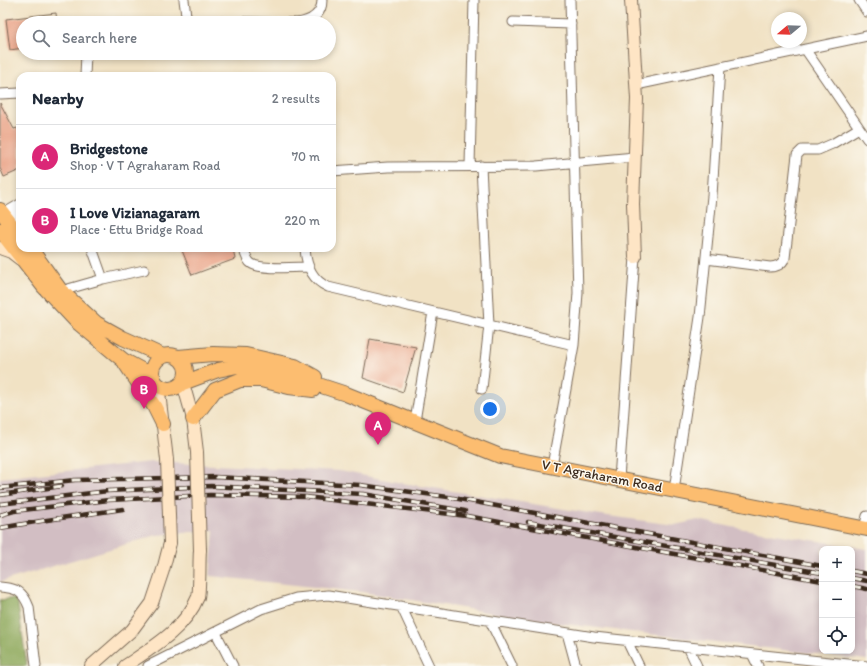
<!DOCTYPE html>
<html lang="en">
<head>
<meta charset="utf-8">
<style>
	body { margin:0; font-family:Itim,sans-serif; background:#f2f2f3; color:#1f2937 }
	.controls { position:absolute; right:12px; bottom:12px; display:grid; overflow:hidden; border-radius:8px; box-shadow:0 2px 6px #0003 }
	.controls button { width:36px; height:36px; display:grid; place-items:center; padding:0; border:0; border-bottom:1px solid #e0e1e3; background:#fff; color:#1f2937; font:20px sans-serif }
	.compass { position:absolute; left:771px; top:12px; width:36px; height:36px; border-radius:50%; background:#fff; box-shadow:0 2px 6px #0003; rotate:251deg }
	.you { position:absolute; left:490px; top:409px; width:14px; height:14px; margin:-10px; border:3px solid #fff; border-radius:50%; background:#1a73e8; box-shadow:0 0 0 6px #1a73e833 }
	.badge { display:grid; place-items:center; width:26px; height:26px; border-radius:50%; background:#db2777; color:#fff; font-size:13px; font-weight:700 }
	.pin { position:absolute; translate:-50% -33px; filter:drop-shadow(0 1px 2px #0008) }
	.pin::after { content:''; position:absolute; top:21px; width:14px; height:12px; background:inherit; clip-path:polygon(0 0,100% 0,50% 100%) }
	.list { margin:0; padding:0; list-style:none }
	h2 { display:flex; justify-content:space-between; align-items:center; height:52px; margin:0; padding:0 16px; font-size:17px }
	h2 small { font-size:13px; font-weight:400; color:#747a83 }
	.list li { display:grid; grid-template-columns:26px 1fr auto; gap:12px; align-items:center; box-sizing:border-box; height:64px; padding:0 16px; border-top:1px solid #e0e1e3 }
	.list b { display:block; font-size:15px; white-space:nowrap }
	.list p { margin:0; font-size:13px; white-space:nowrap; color:#747a83 }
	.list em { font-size:13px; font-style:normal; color:#747a83 }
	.icon { flex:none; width:22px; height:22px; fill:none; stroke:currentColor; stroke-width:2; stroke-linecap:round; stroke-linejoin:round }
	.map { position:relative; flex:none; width:867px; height:666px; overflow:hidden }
	.search { position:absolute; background:#fff; box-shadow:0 2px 6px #0003; left:16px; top:16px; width:320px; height:44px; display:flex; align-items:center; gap:10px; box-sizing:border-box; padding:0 14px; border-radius:22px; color:#747a83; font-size:15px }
	.panel { position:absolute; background:#fff; box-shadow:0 2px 6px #0003; left:16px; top:72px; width:320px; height:180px; border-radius:12px }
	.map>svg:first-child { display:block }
	.industrial { fill:#d2bec3; fill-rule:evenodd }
	.forest { fill:#8ca75a; stroke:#64683c }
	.building { fill:#e8997c }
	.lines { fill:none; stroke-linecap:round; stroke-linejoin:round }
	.street-casing { stroke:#7b6a58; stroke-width:11 }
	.secondary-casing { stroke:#7b6a58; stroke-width:14 }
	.primary-casing { stroke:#7b6a58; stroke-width:16 }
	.street { stroke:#fff; stroke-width:9 }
	.secondary { stroke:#fee5c5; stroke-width:12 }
	.primary { stroke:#fcbd6f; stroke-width:14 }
	.rail-casing { stroke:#3b2a1e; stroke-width:4.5 }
	.rail { stroke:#fbf7ec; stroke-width:3; stroke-dasharray:9; stroke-linecap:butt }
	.secondary-bridge-casing { stroke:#7b6a58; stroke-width:14; stroke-linecap:butt }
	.secondary-bridge { stroke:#fee5c5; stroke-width:12 }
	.labels { text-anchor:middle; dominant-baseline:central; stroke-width:3; stroke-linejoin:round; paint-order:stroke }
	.street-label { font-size:14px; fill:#3b2a1e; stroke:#fbf7ec }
</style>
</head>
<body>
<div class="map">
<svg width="867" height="666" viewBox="0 0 867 666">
	<rect width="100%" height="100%" fill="#fbf7ec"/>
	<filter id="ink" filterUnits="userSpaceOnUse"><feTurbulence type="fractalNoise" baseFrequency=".025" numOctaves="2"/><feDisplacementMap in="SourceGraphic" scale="8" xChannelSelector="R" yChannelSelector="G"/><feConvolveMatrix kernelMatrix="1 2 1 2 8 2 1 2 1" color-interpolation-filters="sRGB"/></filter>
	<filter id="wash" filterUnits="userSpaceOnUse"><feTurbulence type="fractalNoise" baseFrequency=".012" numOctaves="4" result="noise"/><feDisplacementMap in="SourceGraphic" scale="16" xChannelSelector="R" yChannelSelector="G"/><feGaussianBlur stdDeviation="0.9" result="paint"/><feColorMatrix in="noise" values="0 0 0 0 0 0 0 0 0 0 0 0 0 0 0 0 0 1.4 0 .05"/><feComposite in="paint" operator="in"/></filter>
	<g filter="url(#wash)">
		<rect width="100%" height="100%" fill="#f1e2c4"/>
		<path class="industrial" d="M151 462 340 471 402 483 608 516 675 525 698 520 732 527 867 549V660L556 623 362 592 210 576 214 530 157 535 0 582V478ZM822 549H852V651H822Z"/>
		<path class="forest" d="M17 598 27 666H0V600Z"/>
		<g id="blocks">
			<path class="building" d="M56 13 57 23H23V48L10 50 6 19Z
				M0 103 14 129 17 128 20 134V170L4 177 0 168Z
				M181 248H233L235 259 192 275Z
				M370 339 416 347 403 392 363 378Z"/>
		</g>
	</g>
	<g filter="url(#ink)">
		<use href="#blocks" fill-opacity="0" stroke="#7b6a58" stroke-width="1"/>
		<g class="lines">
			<defs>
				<path id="street" d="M184 0 187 23
					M859 0 867 12
					M513 22 571 24
					M191 23 201 21 297 23C311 21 322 15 322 0
					M805 49 867 139
					M85 76 86 53
					M636 85 867 36
					M0 94 20 93
					M470 166 474 0
					M481 166 489 325 482 389
					M332 171 388 167 536 166 635 157
					M3 214 20 204
					M8 221 20 214
					M92 248 103 279
					M244 248C245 254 247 261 252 264 262 270 296 267 309 267
					M305 248C306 265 312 280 328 287L574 345
					M706 259 770 267C777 267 782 264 785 258L797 155 802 150H818L832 144 859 128
					M61 291 103 279 144 270
					M415 421 433 312
					M552 466 574 345 578 293 570 0
					M619 479 635 257
					M674 490 700 317 712 196 720 67
					M864 529 867 516
					M0 587C16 588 23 591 29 607L36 666
					M401 606 429 666
					M490 621 512 666
					M216 633 233 666
					M567 633 576 666
					M627 641 639 666
					M688 647 697 666
					M752 654 758 666
					M148 666 261 609 296 598 328 595 594 637 867 666"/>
				<path id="secondary" d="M631 0 637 99 633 204 635 257
					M0 248 11 252 20 259
					M183 383 193 419 197 452
					M158 384 167 460
					M91 666 132 630 152 603 163 570 170 543
					M125 666C152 648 185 629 198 597 200 589 199 560 200 550"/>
				<path id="primary" d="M0 210 20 236
					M0 230 44 287 76 321 123 360 153 376
					M30 248 61 291 96 323 123 338 163 356
					M152 372a17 17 0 1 1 34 0a17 17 0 1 1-34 0Z
					M178 357 213 354 246 355 295 366 315 377
					M125 363 154 406 163 424
					M183 383 218 370 237 366 270 369 346 394 500 456 867 529
					M193 419 215 390 240 380H261L289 387 313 390"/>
			</defs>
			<use href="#street" class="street-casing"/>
			<use href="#secondary" class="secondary-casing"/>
			<use href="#primary" class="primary-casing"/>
			<use href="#street" class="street"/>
			<use href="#secondary" class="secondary"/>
			<use href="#primary" class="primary"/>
			<defs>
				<path id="rail" d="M0 488 75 480 215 477 360 485 448 497 822 566
					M0 495 62 486
					M0 504 108 491 211 486 363 494 465 511
					M0 515 14 511 109 500 210 495 306 497 467 516 822 581
					M528 522 822 573
					M0 528 47 520 123 509
					M852 571 867 574
					M852 578 867 581
					M852 586 867 589"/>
			</defs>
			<use href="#rail" class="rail-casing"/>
			<use href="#rail" class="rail"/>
			<defs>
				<path id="secondary-bridge" d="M197 452 200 550
					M167 460 170 543"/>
			</defs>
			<use href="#secondary-bridge" class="secondary-bridge-casing"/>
			<use href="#secondary-bridge" class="secondary-bridge"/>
		</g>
	</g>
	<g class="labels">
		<g class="street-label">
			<text transform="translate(602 476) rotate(11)">V T Agraharam Road</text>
		</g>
	</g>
</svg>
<div class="controls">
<button>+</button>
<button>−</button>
<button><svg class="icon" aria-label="locate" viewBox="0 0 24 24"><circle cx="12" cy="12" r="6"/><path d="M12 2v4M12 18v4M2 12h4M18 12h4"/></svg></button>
</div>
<svg class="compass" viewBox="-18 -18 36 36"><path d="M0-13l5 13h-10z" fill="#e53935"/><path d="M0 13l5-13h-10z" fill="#747a83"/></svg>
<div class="you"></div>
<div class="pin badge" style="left:378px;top:445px">A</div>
<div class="pin badge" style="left:144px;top:409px">B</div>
<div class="search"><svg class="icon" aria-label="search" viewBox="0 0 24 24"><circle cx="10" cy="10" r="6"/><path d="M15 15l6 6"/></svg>Search here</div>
<section class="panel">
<h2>Nearby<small>2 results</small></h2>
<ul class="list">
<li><span class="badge">A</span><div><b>Bridgestone</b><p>Shop · V T Agraharam Road</p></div><em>70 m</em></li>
<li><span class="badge">B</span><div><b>I Love Vizianagaram</b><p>Place · Ettu Bridge Road</p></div><em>220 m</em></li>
</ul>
</section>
</div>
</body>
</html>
